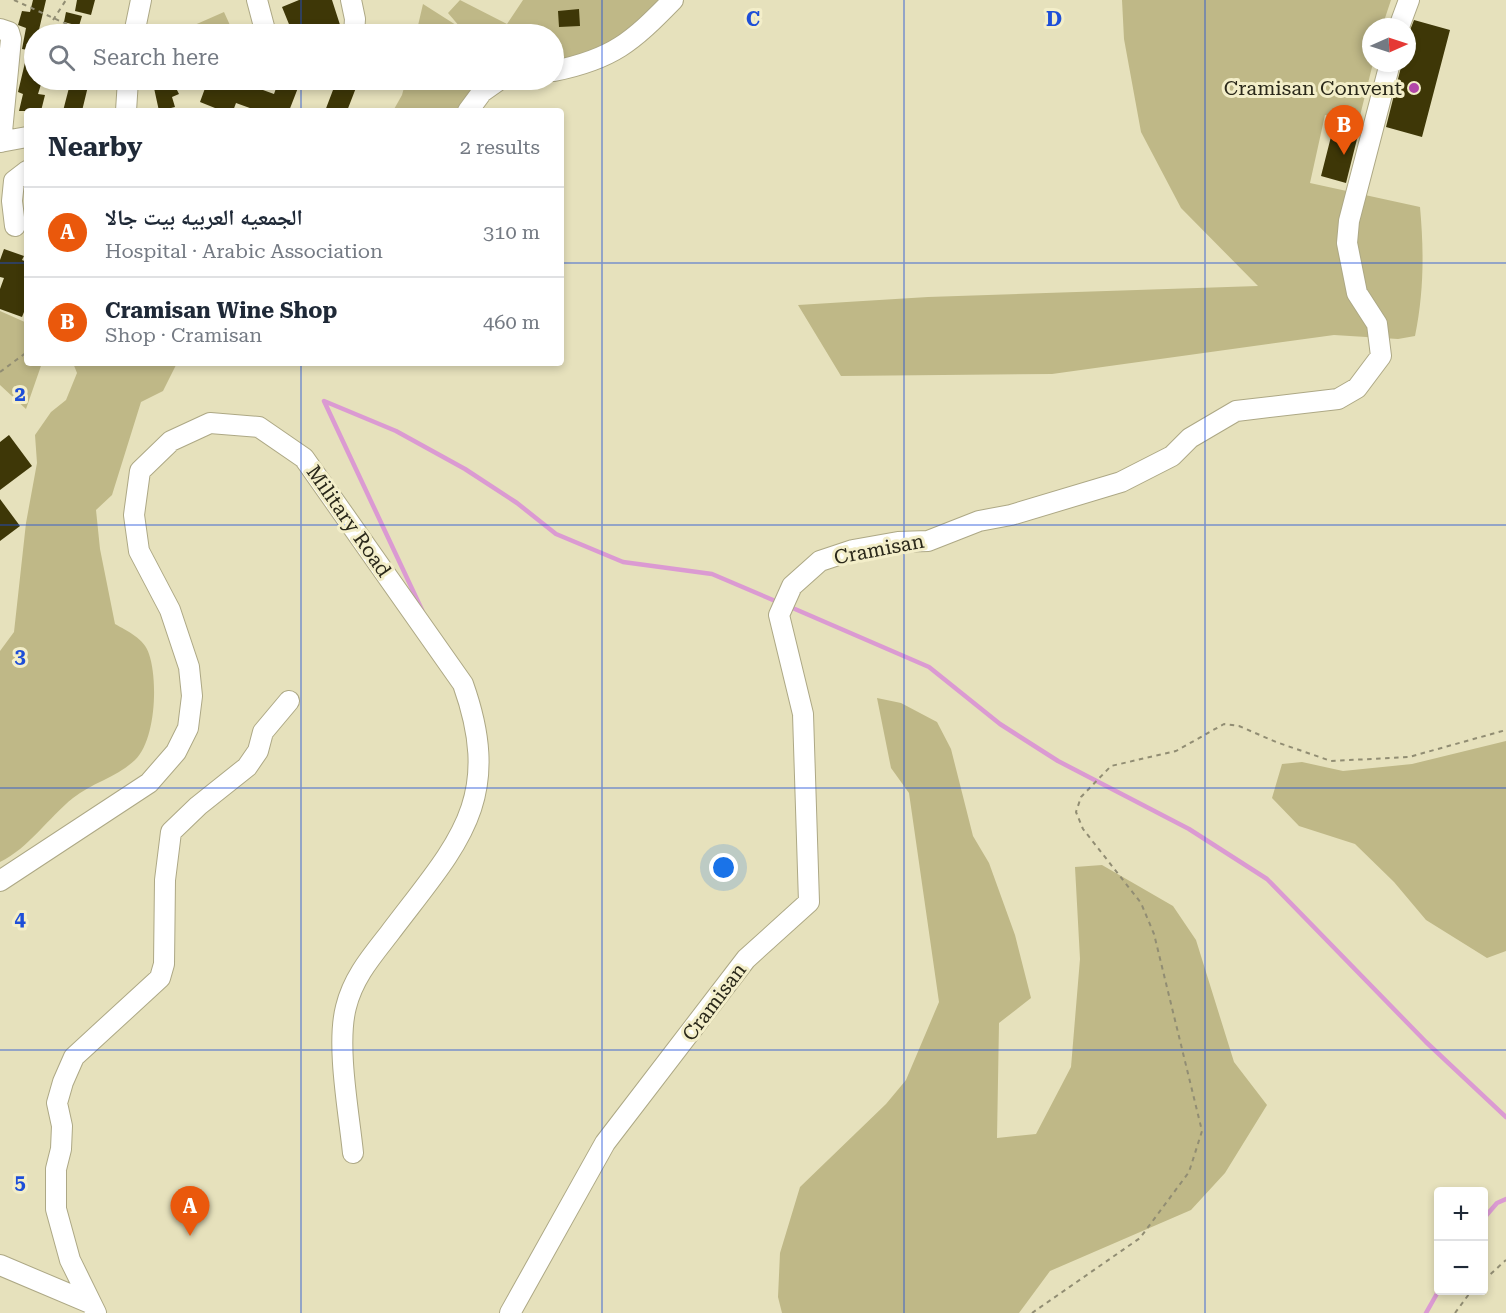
<!DOCTYPE html>
<html lang="en">
<head>
<meta charset="utf-8">
<style>
	body { margin:0; font-family:"Roboto Serif","Noto Naskh Arabic",serif; background:#f6f6f7; color:#1f2937 }
	.controls { position:absolute; right:18px; bottom:18px; display:grid; overflow:hidden; border-radius:6px; box-shadow:0 3px 9px #0003 }
	.controls button { width:54px; height:54px; display:grid; place-items:center; padding:0; border:0; border-bottom:2px solid #e0e1e3; background:#fff; color:#1f2937; font:30px sans-serif }
	.compass { position:absolute; left:1362px; top:18px; width:54px; height:54px; border-radius:50%; background:#fff; box-shadow:0 3px 9px #0003; rotate:87deg }
	.you { position:absolute; left:724px; top:868px; width:21px; height:21px; margin:-15px; border:4px solid #fff; border-radius:50%; background:#1a73e8; box-shadow:0 0 0 9px #1a73e833 }
	.badge { display:grid; place-items:center; width:39px; height:39px; border-radius:50%; background:#ea580c; color:#fff; font-size:20px; font-weight:700 }
	.pin { position:absolute; translate:-50% -50px; filter:drop-shadow(0 2px 3px #0008) }
	.pin::after { content:''; position:absolute; top:32px; width:21px; height:18px; background:inherit; clip-path:polygon(0 0,100% 0,50% 100%) }
	.list { margin:0; padding:0; list-style:none }
	h2 { display:flex; justify-content:space-between; align-items:center; height:78px; margin:0; padding:0 24px; font-size:26px }
	h2 small { font-size:20px; font-weight:400; color:#747a83 }
	.list li { display:grid; grid-template-columns:39px 1fr auto; gap:18px; align-items:center; box-sizing:border-box; height:90px; padding:0 24px; border-top:2px solid #e0e1e3 }
	.list b { display:block; font-size:22px; white-space:nowrap }
	.list p { margin:0; font-size:20px; white-space:nowrap; color:#747a83 }
	.list em { font-size:20px; font-style:normal; color:#747a83 }
	.icon { flex:none; width:33px; height:33px; fill:none; stroke:currentColor; stroke-width:2; stroke-linecap:round; stroke-linejoin:round }
	.map { position:relative; flex:none; width:1506px; height:1313px; overflow:hidden }
	.search { position:absolute; background:#fff; box-shadow:0 3px 9px #0003; left:24px; top:24px; width:540px; height:66px; display:flex; align-items:center; gap:15px; box-sizing:border-box; padding:0 21px; border-radius:33px; color:#747a83; font-size:22px }
	.panel { position:absolute; background:#fff; box-shadow:0 3px 9px #0003; left:24px; top:108px; width:540px; height:258px; border-radius:6px }
	.map>svg:first-child { display:block }
	.green { fill:#bfb887 }
	.lines { fill:none; stroke-linecap:round; stroke-linejoin:round }
	.stream { stroke:#db9ad2; stroke-width:4.5 }
	.building { fill:#3e3707 }
	.minor-casing { stroke:#ada885; stroke-width:22 }
	.path { stroke:#918d73; stroke-width:2; stroke-dasharray:4.5 4.5; stroke-linecap:butt }
	.minor { stroke:#fff; stroke-width:20 }
	.grid { fill:none; stroke:#1d4ed8; stroke-width:1.5; stroke-opacity:0.55 }
	.poi-dot { fill:#b247a8; stroke:#f3eec9; stroke-width:2 }
	.labels { text-anchor:middle; dominant-baseline:central; stroke-width:6; stroke-linejoin:round; paint-order:stroke }
	.poi-label { font-size:20px; fill:#2a281a; stroke:#f3eec9; text-anchor:end }
	.street-label { font-size:20px; fill:#2a281a; stroke:#f3eec9 }
	.grid-label { font-size:20px; text-anchor:middle; font-weight:bold; fill:#1d4ed8; stroke:#f3eec9; stroke-width:6; stroke-linejoin:round; paint-order:stroke }
</style>
</head>
<body>
<div class="map">
<svg width="1506" height="1313" viewBox="0 0 1506 1313">
	<rect width="100%" height="100%" fill="#e6e1bc"/>
	<path class="green" d="M460 0 507 24 523 0H664L636 32 582 57 554 61V34H460V27L448 13Z
		M1122 0H1391L1382 27H1371L1373 63 1358 124 1325 115 1310 183 1420 207C1424 251 1424 292 1415 336L1398 339 1334 335 1052 374 841 376 798 305 928 297 1258 286 1181 208 1141 132 1124 39Z
		M423 4 456 25 454 34H416Z
		M224 12 234 34H174Z
		M406 80H465L475 88 460 111H393L402 95Z
		M0 311 27 323V363H42L26 409 0 385Z
		M73 363H177L163 391 141 402 112 495 96 510 100 549 115 624C127 631 145 639 149 654 158 680 156 740 135 760 117 777 92 783 73 798 48 818 29 848 0 862V651L14 632 26 523 37 463 35 435 51 412 66 400 77 373Z
		M877 698 901 703 937 722 951 749 973 836 989 863 1015 935 1031 998 999 1023 997 1138 1036 1134 1071 1067 1080 959 1075 867 1102 865 1173 906 1196 940 1234 1062 1267 1105 1225 1173 1191 1210 1050 1271 1019 1313H782L778 1297 780 1253 800 1187 886 1104 906 1080 939 1002 909 793 891 768Z
		M1506 741V951L1487 958 1426 920 1394 882 1355 844 1299 826 1272 798 1282 764 1302 762 1343 771 1412 764Z"/>
	<g class="lines">
		<path class="stream" d="M788 606 929 667 1000 724 1058 761 1189 829 1267 879 1426 1042 1506 1117
			M422 610 324 401 396 431 465 469 517 503 556 534 623 562 712 574 780 603
			M1484 1218 1497 1203 1506 1199
			M1426 1313 1439 1290"/>
	</g>
	<path class="building" d="M33 0H46L38 34H34V80L42 81 38 94 45 95 41 111H19L23 94 18 92 28 50 22 49 26 28 18 25 22 11 30 12Z
		M77 0H95L91 15 75 11Z
		M299 0H332L342 31 333 34H293L282 7Z
		M579 9 580 26 559 27 558 11Z
		M66 12 82 16 79 26 64 22Z
		M1414 20 1450 30 1422 137 1386 127 1402 63H1407V38Z
		M71 80 89 82 82 111H63Z
		M172 80 179 94 172 97 175 107 159 111 154 88Z
		M208 80H242L241 82 274 94 279 80H301L289 111H258L236 103 233 111H214L215 108 200 102Z
		M307 80H359L347 111H325L333 90Z
		M1335 121 1360 127 1346 183 1321 176Z
		M4 249 24 256 22 260 27 262V314L24 312 22 317 0 309V289L4 278 0 277V260Z
		M9 435 32 466 0 490V442Z
		M0 499 20 526 0 541Z"/>
	<g class="lines">
		<defs>
			<path id="minor" d="M257 0 266 34
				M351 0 355 19 354 34
				M1399 27 1409 0
				M0 29 9 32 11 39 1 142
				M134 34 141 0
				M554 71C613 59 632 42 673 0
				M126 111 128 80
				M468 111 482 92 499 80
				M0 142 27 137
				M15 226 12 201 14 181 27 171
				M0 881 149 783 176 752 188 728 192 696 189 667 170 610 139 551 134 515 140 471 171 441 210 423 259 427 304 458 463 684C505 802 456 845 389 934 371 957 353 978 346 1007 336 1045 349 1113 353 1153
				M0 1265 90 1303
				M96 1313 70 1260 56 1209V1169L61 1149 62 1126 57 1103 63 1082 74 1057 160 978 164 964 165 880 171 832 198 806 247 767 258 751 263 732 289 701
				M510 1313 605 1143 746 959 809 902 803 714 779 615 792 586 820 561 853 550 898 542 928 541 979 521 1011 515 1121 482 1172 456 1190 438 1236 411 1338 399 1357 388 1381 356 1377 324 1357 293 1347 243 1349 221 1390 63"/>
		</defs>
		<use href="#minor" class="minor-casing"/>
		<path class="path" d="M14 0 84 32 108 34
			M53 20 66 0
			M0 372 27 352
			M1484 1280 1506 1260
			M1032 1313 1140 1238 1189 1172 1202 1131 1154 934 1141 903 1083 829 1076 812 1081 797 1111 766 1176 751 1224 724 1239 726 1276 742 1331 761 1409 757 1506 730
			M1455 1313 1472 1290"/>
		<use href="#minor" class="minor"/>
	</g>
	<path class="grid" d="M301 0V34M602 0V1313M904 0V1313M1205 0V1313M301 80V111M0 263H27M561 263H1506M301 363V1313M0 525H1506M0 788H1506M0 1050H1506"/>
	<circle class="poi-dot" cx="1414" cy="88" r="6"/>
	<g class="labels">
		<g class="poi-label">
			<text x="1402" y="88">Cramisan Convent</text>
		</g>
		<g class="street-label">
			<text transform="translate(349 521) rotate(55)">Military Road</text>
			<text transform="translate(879 549) rotate(-11)">Cramisan</text>
			<text transform="translate(714 1002) rotate(-53)">Cramisan</text>
		</g>
	</g>
	<g class="grid-label">
		<text x="753" y="26">C</text>
		<text x="1054" y="26">D</text>
		<text x="20" y="401">2</text>
		<text x="20" y="663">3</text>
		<text x="20" y="926">4</text>
		<text x="20" y="1189">5</text>
	</g>
</svg>
<div class="controls">
<button>+</button>
<button>−</button>
</div>
<svg class="compass" viewBox="-18 -18 36 36"><path d="M0-13l5 13h-10z" fill="#e53935"/><path d="M0 13l5-13h-10z" fill="#747a83"/></svg>
<div class="you"></div>
<div class="pin badge" style="left:190px;top:1236px">A</div>
<div class="pin badge" style="left:1344px;top:155px">B</div>
<div class="search"><svg class="icon" aria-label="search" viewBox="0 0 24 24"><circle cx="10" cy="10" r="6"/><path d="M15 15l6 6"/></svg>Search here</div>
<section class="panel">
<h2>Nearby<small>2 results</small></h2>
<ul class="list">
<li><span class="badge">A</span><div><b>الجمعيه العربيه بيت جالا</b><p>Hospital · Arabic Association</p></div><em>310 m</em></li>
<li><span class="badge">B</span><div><b>Cramisan Wine Shop</b><p>Shop · Cramisan</p></div><em>460 m</em></li>
</ul>
</section>
</div>
</body>
</html>
